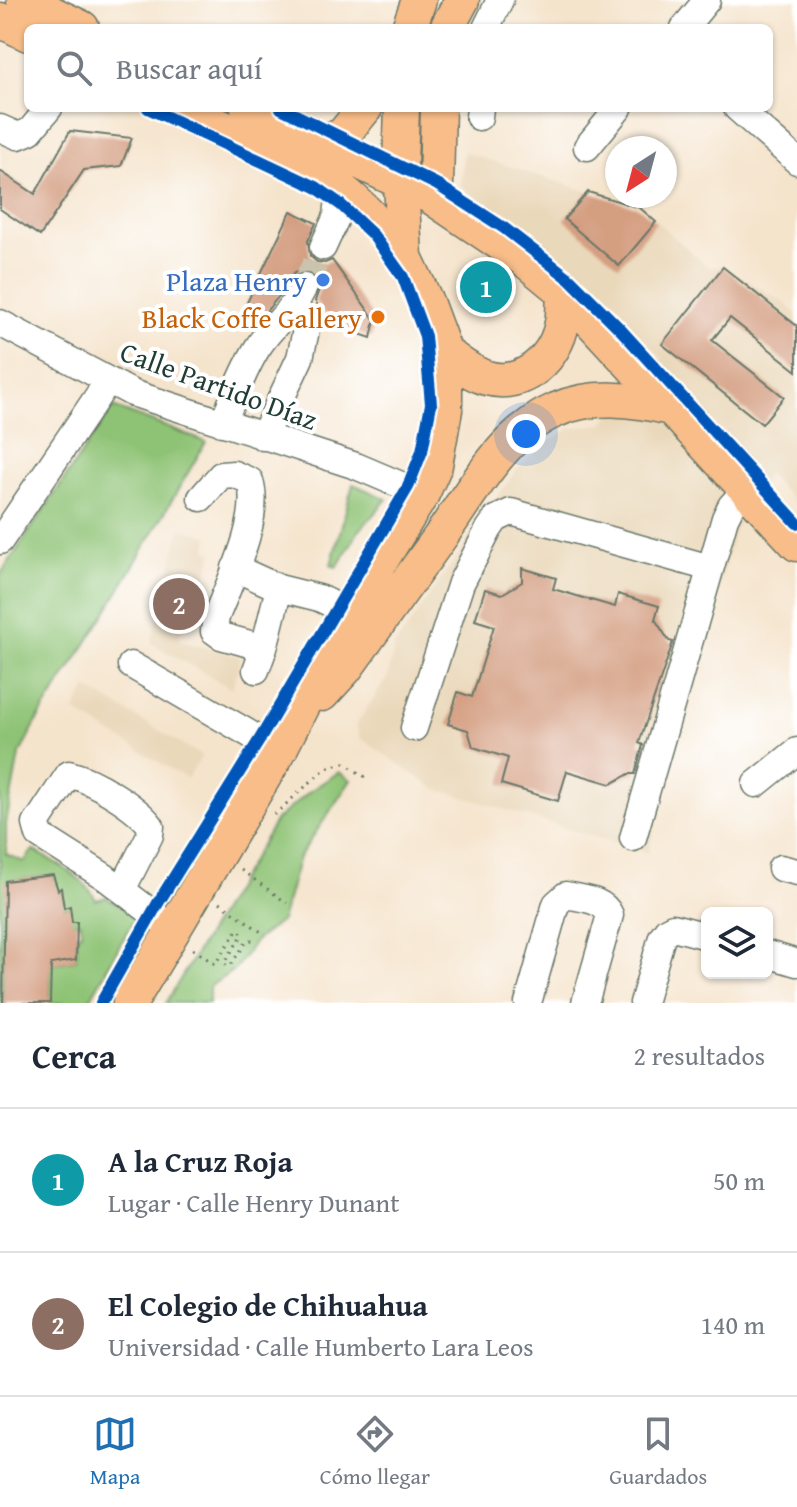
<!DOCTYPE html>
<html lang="es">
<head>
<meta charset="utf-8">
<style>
	body { margin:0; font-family:"Gentium Book Plus",serif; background:#f6f6f7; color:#1f2937 }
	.controls { position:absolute; right:24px; bottom:24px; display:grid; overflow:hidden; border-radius:12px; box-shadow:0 2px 6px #0004 }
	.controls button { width:72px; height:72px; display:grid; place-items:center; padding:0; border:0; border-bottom:2px solid #e0e1e3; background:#fff; color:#1f2937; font:40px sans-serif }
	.compass { position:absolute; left:605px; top:136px; width:72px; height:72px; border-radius:50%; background:#fff; box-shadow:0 2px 6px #0004; rotate:216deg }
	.you { position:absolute; left:526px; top:434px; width:28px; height:28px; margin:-20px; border:6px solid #fff; border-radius:50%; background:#1a73e8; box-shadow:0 0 0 12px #1a73e833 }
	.badge { display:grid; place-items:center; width:52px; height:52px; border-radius:50%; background:#1f6fb2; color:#fff; font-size:26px; font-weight:700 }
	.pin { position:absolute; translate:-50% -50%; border:4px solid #fff; box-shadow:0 2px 8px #0006 }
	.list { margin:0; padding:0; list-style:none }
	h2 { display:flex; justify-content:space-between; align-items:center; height:104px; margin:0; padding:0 32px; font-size:34px }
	h2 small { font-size:26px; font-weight:400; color:#747a83 }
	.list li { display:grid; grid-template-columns:52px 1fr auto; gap:24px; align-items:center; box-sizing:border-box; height:144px; padding:0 32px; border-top:2px solid #e0e1e3 }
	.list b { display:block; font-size:30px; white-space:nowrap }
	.list p { margin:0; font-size:26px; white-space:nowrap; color:#747a83 }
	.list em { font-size:26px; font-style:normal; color:#747a83 }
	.icon { flex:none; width:44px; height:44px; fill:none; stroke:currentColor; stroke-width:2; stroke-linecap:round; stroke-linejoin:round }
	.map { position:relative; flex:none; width:797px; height:1003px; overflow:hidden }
	.search { position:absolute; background:#fff; box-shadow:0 2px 6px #0004; left:24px; right:24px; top:24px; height:88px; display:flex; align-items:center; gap:20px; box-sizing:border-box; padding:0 28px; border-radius:12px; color:#747a83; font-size:30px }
	.sheet { height:392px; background:#fff }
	nav { display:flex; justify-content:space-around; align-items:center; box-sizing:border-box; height:112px; border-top:2px solid #e0e1e3; background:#fff; font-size:22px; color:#747a83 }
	nav a { display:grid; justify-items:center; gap:4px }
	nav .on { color:#1f6fb2 }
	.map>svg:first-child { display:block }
	.built { fill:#ead8ba }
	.green { fill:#8ec375; stroke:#568054; stroke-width:2 }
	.building { fill:#d49e81 }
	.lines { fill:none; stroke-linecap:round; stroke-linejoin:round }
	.minor-tunnel { stroke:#cac3ae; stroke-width:26; stroke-dasharray:26 13; stroke-linecap:butt }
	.minor-casing { stroke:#6a7769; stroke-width:29 }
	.major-casing { stroke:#6a7769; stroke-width:37 }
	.path { stroke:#6a7769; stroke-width:3; stroke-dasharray:2 6; stroke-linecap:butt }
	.minor { stroke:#fff; stroke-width:26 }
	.major { stroke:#f8bd89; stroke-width:34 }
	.cycleway-casing { stroke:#fff; stroke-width:17 }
	.cycleway { stroke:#0057b8; stroke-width:12 }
	.shop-dot { fill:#3f7fe0; stroke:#fff; stroke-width:3 }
	.food-dot { fill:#e8710a; stroke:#fff; stroke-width:3 }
	.labels { text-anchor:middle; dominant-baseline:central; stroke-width:8; stroke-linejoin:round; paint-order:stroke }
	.shop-label { font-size:28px; fill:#366cbe; stroke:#fff; text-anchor:end }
	.food-label { font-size:28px; fill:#c56008; stroke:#fff; text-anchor:end }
	.street-label { font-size:28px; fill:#1f3d34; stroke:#fff }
</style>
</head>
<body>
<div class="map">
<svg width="797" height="1003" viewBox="0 0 797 1003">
	<rect width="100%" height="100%" fill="#fff"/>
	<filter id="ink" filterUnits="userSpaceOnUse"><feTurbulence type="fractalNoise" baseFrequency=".0125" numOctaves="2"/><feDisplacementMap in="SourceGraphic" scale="16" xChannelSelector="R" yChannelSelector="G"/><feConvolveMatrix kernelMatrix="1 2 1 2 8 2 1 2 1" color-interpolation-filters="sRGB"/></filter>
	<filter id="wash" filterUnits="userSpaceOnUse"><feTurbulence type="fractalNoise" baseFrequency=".006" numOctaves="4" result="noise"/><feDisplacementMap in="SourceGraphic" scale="32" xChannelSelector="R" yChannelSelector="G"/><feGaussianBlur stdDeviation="1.8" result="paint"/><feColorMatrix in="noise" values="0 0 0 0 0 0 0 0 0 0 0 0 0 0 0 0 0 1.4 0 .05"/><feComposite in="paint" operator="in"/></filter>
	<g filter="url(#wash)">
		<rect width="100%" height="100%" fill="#f5e4cc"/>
		<path class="built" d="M464 152 640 208 710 268 723 267 784 302 797 314V505L767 473 735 528 648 853 434 788 360 738 356 725 388 677 394 647 516 470 539 447 571 428 602 424 663 359 565 261 460 186Z
			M181 528 209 537 207 549 213 552 202 590 194 588 192 593 200 596 194 615 185 612 179 640 241 657 232 689 151 643Z
			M87 688 202 756 187 779 74 711Z"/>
		<path class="green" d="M113 407 206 442 105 614 38 719 19 755 6 823V854L24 862 33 850C54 862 85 877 96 900L106 897 132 911 135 919C117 947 105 975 88 1003H50L51 964 76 960 77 934 81 933V922L69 923 70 907 60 908 59 902 63 901 61 889 53 892 51 887 56 884 53 875 6 881 3 1003H0V575Z
			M353 484 387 499 358 532 337 567 331 565Z
			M339 772 351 780 299 857 281 921 256 940 235 969 209 987V1003H166L276 820 310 791Z"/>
		<g id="blocks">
			<path class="building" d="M70 131 132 138 121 166 84 170 40 236 0 209V171L35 194Z
				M588 192 640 208 656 222 619 266 564 219Z
				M291 211 316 223 308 241 310 256 317 262 325 263 332 260 375 320 371 338 333 325 315 301 320 287 318 279 312 273 304 271 294 273 281 294 255 324 240 317Z
				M723 267 797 326V371L730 318 712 340 784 397 762 424 662 344Z
				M522 568 556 578 553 589 615 607 618 594 659 606 655 619 669 641 673 642 639 743 643 745 635 774H629L611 784 567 771 558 801 501 784 508 758 473 747 468 730 448 724 458 692 472 697 494 626 475 620 485 589 502 594 522 582Z
				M53 875 58 890 61 888 64 908 70 906 72 922H77L76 960 51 964 50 1003H3L5 881Z"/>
		</g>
	</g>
	<g filter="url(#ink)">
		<use href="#blocks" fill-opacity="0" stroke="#6a7769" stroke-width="2"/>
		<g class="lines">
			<path class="minor-tunnel" d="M304 287 323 247"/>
			<defs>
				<path id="minor" d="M486 28 500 0
					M684 28 707 0
					M737 108 797 161
					M479 117 480 108
					M0 128 18 136 30 131 49 108
					M587 147 619 108
					M323 247 337 216 340 189
					M0 323 132 393 356 466 422 494
					M222 423C234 399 243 370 258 347 273 323 292 313 304 287
					M263 437 300 358 306 330 296 305
					M201 498 221 475 234 474 250 481C262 517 230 581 216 617L214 631 221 636 264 648
					M0 541 108 381
					M235 568 279 588 319 598 349 612
					M131 665 279 751
					M256 670 264 648 279 588
					M414 728 461 583 489 529 496 519 511 512 710 568
					M756 784 797 751
					M633 838 725 518 731 506 746 490
					M781 868 797 872
					M122 890 150 835 151 826C136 806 93 780 69 774L36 824 39 835 105 877 173 929
					M767 954 797 963
					M528 1003 556 904 566 895C583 899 603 899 610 915L585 1003
					M643 1003 662 937 667 930 673 927 707 936"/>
				<path id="major" d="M24 0 82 28
					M0 20 28 34
					M409 28 419 0
					M447 28 462 0
					M179 108C232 133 293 154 340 189 365 208 386 232 405 257
					M248 108 430 196 525 260 564 292 797 544
					M316 141 341 137 365 108
					M430 196 436 184 438 108
					M445 353C458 362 471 374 487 378 524 389 556 357 562 323 564 313 563 302 564 292
					M322 694 345 669C376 626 407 583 438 540 470 495 503 432 556 410 592 394 633 399 670 408
					M130 1003 279 751 349 612 422 494 435 465 445 410V353L426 302 405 257 400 165 402 108"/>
			</defs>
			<use href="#minor" class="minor-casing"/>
			<use href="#major" class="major-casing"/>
			<path class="path" d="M274 815 326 768 344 763 370 780
				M241 870 287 903
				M220 902 264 934
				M193 949 215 964 238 929 243 934 224 963 229 967 248 940H256"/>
			<use href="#minor" class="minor"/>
			<use href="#major" class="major"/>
			<defs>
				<path id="cycleway" d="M281 108 436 184 504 228 570 279 620 329 797 523
					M101 1003 158 903 260 739 408 487 422 451 431 404 425 336 403 277 373 235 340 204 316 187 148 108"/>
			</defs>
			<use href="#cycleway" class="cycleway-casing"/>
			<use href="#cycleway" class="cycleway"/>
		</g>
	</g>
	<circle class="shop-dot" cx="323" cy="280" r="8"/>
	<circle class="food-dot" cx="378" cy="317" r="8"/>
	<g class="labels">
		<g class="shop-label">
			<text x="307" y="280">Plaza Henry</text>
		</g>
		<g class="food-label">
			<text x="362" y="317">Black Coffe Gallery</text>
		</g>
		<g class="street-label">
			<text transform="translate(219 385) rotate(20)">Calle Partido Díaz</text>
		</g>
	</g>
</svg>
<div class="controls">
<button><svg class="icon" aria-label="layers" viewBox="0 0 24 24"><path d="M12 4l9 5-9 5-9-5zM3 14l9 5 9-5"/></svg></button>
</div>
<svg class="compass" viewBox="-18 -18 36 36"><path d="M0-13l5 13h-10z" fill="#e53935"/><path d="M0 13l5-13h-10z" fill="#747a83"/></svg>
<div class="you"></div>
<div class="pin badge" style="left:486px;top:287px;background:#0f9aa8">1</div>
<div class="pin badge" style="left:179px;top:604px;background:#8d6e63">2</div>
<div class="search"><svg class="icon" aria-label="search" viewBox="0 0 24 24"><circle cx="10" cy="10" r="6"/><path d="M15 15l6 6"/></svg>Buscar aquí</div>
</div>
<section class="sheet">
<h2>Cerca<small>2 resultados</small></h2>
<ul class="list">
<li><span class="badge" style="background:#0f9aa8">1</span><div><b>A la Cruz Roja</b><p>Lugar · Calle Henry Dunant</p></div><em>50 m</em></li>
<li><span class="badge" style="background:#8d6e63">2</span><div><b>El Colegio de Chihuahua</b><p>Universidad · Calle Humberto Lara Leos</p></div><em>140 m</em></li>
</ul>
</section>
<nav>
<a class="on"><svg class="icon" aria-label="map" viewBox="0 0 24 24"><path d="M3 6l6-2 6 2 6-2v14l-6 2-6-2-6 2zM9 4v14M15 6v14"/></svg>Mapa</a>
<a><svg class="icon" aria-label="directions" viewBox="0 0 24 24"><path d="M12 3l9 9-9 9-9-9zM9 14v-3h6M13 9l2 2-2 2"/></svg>Cómo llegar</a>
<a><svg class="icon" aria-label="saved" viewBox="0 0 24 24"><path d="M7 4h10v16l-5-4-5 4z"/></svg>Guardados</a>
</nav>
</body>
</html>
